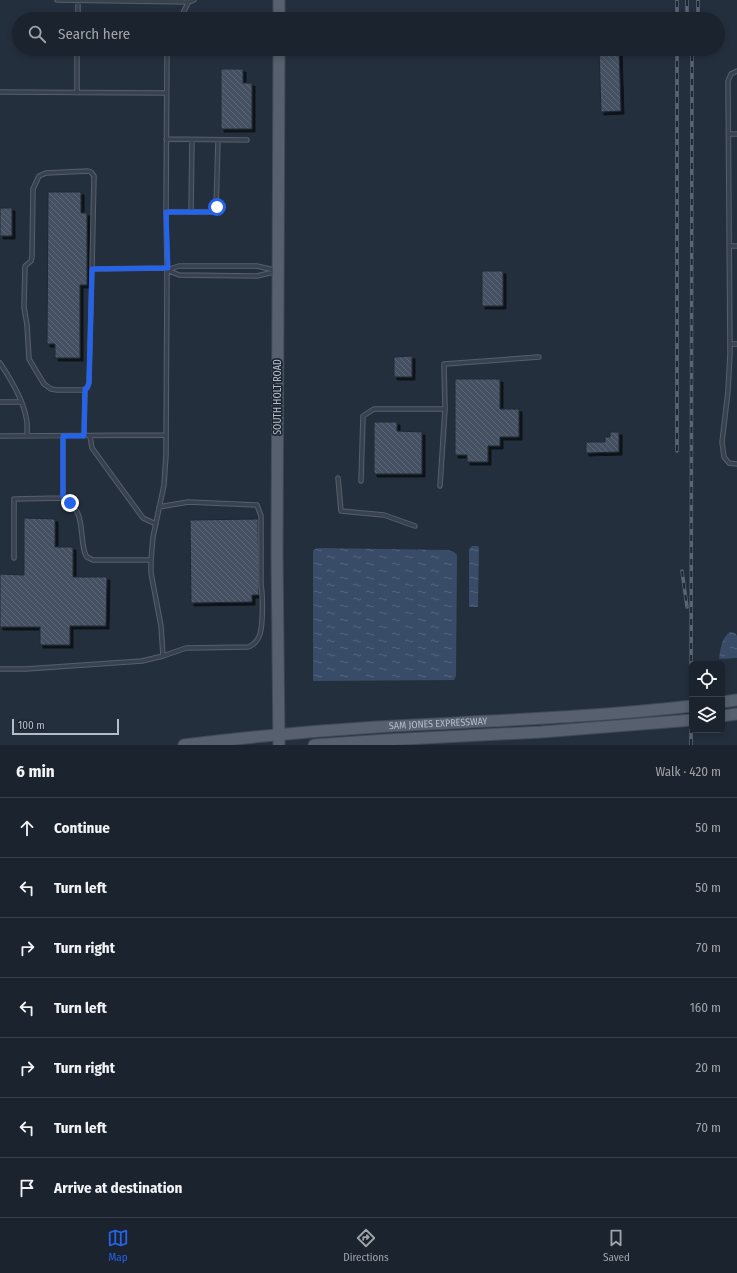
<!DOCTYPE html>
<html lang="en">
<head>
<meta charset="utf-8">
<style>
	body { margin:0; font-family:"Fira Sans Condensed",sans-serif; background:#242b36; color:#f1f3f6 }
	.controls { position:absolute; right:12px; bottom:12px; display:grid; overflow:hidden; border-radius:6px; box-shadow:0 2px 6px #0003 }
	.controls button { width:36px; height:36px; display:grid; place-items:center; padding:0; border:0; border-bottom:1px solid #39404a; background:#1b232e; color:#f1f3f6; font:20px sans-serif }
	.scale { position:absolute; left:12px; bottom:10px; width:107px; box-sizing:border-box; padding-left:4px; border:2px solid #b4bcc9; border-top:0; font-size:11px; line-height:14px; white-space:nowrap; color:#b4bcc9; -webkit-text-stroke:3px #1d2633; paint-order:stroke }
	.stop { position:absolute; width:12px; height:12px; margin:-9px; border:3px solid #2563eb; border-radius:50%; background:#fff }
	.stop.end { background:#2563eb; border-color:#fff; box-shadow:0 1px 4px #0008 }
	.list { margin:0; padding:0; list-style:none }
	h2 { display:flex; justify-content:space-between; align-items:center; height:52px; margin:0; padding:0 16px; font-size:17px }
	h2 small { font-size:13px; font-weight:400; color:#a0a4aa }
	.list li { display:grid; grid-template-columns:26px 1fr auto; gap:12px; align-items:center; box-sizing:border-box; height:60px; padding:0 16px; border-top:1px solid #39404a }
	.list b { display:block; font-size:15px; white-space:nowrap }
	.list em { font-size:13px; font-style:normal; color:#a0a4aa }
	.icon { flex:none; width:22px; height:22px; fill:none; stroke:currentColor; stroke-width:2; stroke-linecap:round; stroke-linejoin:round }
	.map { position:relative; flex:none; width:737px; height:745px; overflow:hidden }
	.search { position:absolute; background:#1b232e; box-shadow:0 2px 6px #0003; left:12px; right:12px; top:12px; height:44px; display:flex; align-items:center; gap:10px; box-sizing:border-box; padding:0 14px; border-radius:22px; color:#a0a4aa; font-size:15px }
	.sheet { height:472px; background:#1b232e }
	nav { display:flex; justify-content:space-around; align-items:center; box-sizing:border-box; height:56px; border-top:1px solid #39404a; background:#1b232e; font-size:11px; color:#a0a4aa }
	nav a { display:grid; justify-items:center; gap:2px }
	nav .on { color:#2563eb }
	.map>svg:first-child { display:block }
	.water { fill:url(#water-ripples) }
	.building { fill:url(#building-back-hatch); stroke:#1f2835; filter:url(#shadow) }
	.lines { fill:none; stroke-linecap:round; stroke-linejoin:round }
	.service-casing { stroke:#565f6c; stroke-width:5.5 }
	.primary-casing { stroke:#414a57; stroke-width:13 }
	.service { stroke:#38414e; stroke-width:3.5 }
	.primary { stroke:#56606e; stroke-width:11 }
	.rail-casing { stroke:#5a6575; stroke-width:3.5 }
	.rail { stroke:#1d2633; stroke-width:2; stroke-dasharray:6; stroke-linecap:butt }
	.route { stroke:#2563eb; stroke-width:5 }
	.labels { text-anchor:middle; dominant-baseline:central; stroke-width:3.5; stroke-linejoin:round; paint-order:stroke }
	.street-label { font-size:10px; fill:#b4bcc9; stroke:#1d2633 }
</style>
</head>
<body>
<div class="map">
<svg width="737" height="745" viewBox="0 0 737 745">
	<defs>
		<pattern id="water-ripples" width="26" height="14" patternUnits="userSpaceOnUse"><rect width="26" height="14" fill="#394c67"/><path d="M2 4q2-2 4 0t4 0M15 11q2-2 4 0t4 0" fill="none" stroke="#53647b"/></pattern>
		<pattern id="building-back-hatch" width="6" height="6" patternUnits="userSpaceOnUse"><rect width="6" height="6" fill="#455162"/><path d="M-1 5l2 2M0 0l6 6M5-1l2 2" fill="none" stroke="#5d6877"/></pattern>
		<filter id="shadow"><feDropShadow dx="3" dy="3" stdDeviation="0" flood-color="#0009"/></filter>
	</defs>
	<rect width="100%" height="100%" fill="#242f3e"/>
	<path class="water" d="M472 546H478L479 548 478 606 477 607H469V549Z
		M319 548 448 550 454 552 457 555 456 676 454 680 313 681V551L315 549Z
		M730 632 735 633 737 636V658L719 659C720 650 722 637 730 632Z"/>
	<path class="building" d="M599 49H619L621 111 601 112Z
		M221 69H243V83H252V129H221Z
		M48 192H81V213H87V285H80V358H55V344H47Z
		M0 208H12V236H0Z
		M482 271H503V306H482Z
		M412 356V377H394V357Z
		M455 379H500V409H519V437H500V446H488V462H467V455H455Z
		M374 422H397V431L422 432V474H374Z
		M610 432H619V452L586 453V442H605V437H610Z
		M24 518 55 519V547H73V577H107L106 626H70V645H40V627H0V574L24 575Z
		M258 519 259 595H252V602L191 603 190 520Z"/>
	<g class="lines">
		<defs>
			<path id="service" d="M57 0 189 2 194 0
				M78 19V0
				M180 19 189 1
				M737 71 731 74 728 81 730 353 728 391 722 442 724 457 729 463 737 464
				M0 92 166 93
				M77 93V49
				M729 134H737
				M166 139 247 140
				M166 212H214L216 210 218 140
				M191 212 192 140
				M729 246H737
				M179 266H257L278 271 257 276 179 275 167 270Z
				M92 269 94 176 91 172 88 171 46 173 39 176 33 189 32 257 31 261 25 266 24 307 27 325 29 359 44 384 51 389 57 390H83L87 388 89 383 92 269 167 268
				M730 344H737
				M0 363C10 378 23 399 26 417 28 423 27 430 27 436
				M0 402H21
				M0 436 166 435
				M84 436 85 389
				M90 436 92 448 143 518 156 524
				M338 478 341 511 384 515 415 526
				M361 481 363 416 374 409H445L444 364 539 357
				M440 486 445 409
				M63 498C69 502 75 507 78 514 83 524 81 551 87 557 89 558 91 559 93 560H151
				M159 507 188 502 257 505 261 516V585C263 596 263 624 260 634 258 640 254 645 248 647L186 648 163 656
				M14 558V499L63 498V436
				M0 669H26L142 661 163 656 161 626 151 573V560L153 537 164 485 166 455 167 270 166 212 167 49"/>
			<g id="primary">
				<path d="M279 19V0"/>
				<path d="M279 49 277 553 279 745"/>
				<path d="M722 702 737 700"/>
				<path d="M722 716 737 714"/>
				<path id="s1" d="M184 745C248 737 313 731 377 727 482 721 587 718 692 706"/>
				<path d="M314 745 385 740 541 732 692 720"/>
			</g>
		</defs>
		<use href="#service" class="service-casing"/>
		<use href="#primary" class="primary-casing"/>
		<use href="#service" class="service"/>
		<use href="#primary" class="primary"/>
		<defs>
			<path id="rail" d="M687 0V19
				M677 19V0
				M698 19V0
				M677 451V49
				M682 571 687 607
				M691 745 692 49"/>
		</defs>
		<use href="#rail" class="rail-casing"/>
		<use href="#rail" class="rail"/>
	</g>
	<g class="lines">
		<path class="route" d="M70 503 63 498V436H84L85 389 87 388 89 383 92 269 168 268 166 212H214L217 207"/>
	</g>
	<g class="labels">
		<g class="street-label">
			<text transform="translate(278 397) rotate(-90)">SOUTH HOLT ROAD</text>
			<text stroke="none"><textPath href="#s1" startOffset="255">SAM JONES EXPRESSWAY</textPath></text>
		</g>
	</g>
</svg>
<div class="controls">
<button><svg class="icon" aria-label="locate" viewBox="0 0 24 24"><circle cx="12" cy="12" r="6"/><path d="M12 2v4M12 18v4M2 12h4M18 12h4"/></svg></button>
<button><svg class="icon" aria-label="layers" viewBox="0 0 24 24"><path d="M12 4l9 5-9 5-9-5zM3 14l9 5 9-5"/></svg></button>
</div>
<div class="scale">100 m</div>
<div class="stop" style="left:217px;top:207px"></div>
<div class="stop end" style="left:70px;top:503px"></div>
<div class="search"><svg class="icon" aria-label="search" viewBox="0 0 24 24"><circle cx="10" cy="10" r="6"/><path d="M15 15l6 6"/></svg>Search here</div>
</div>
<section class="sheet">
<h2>6 min<small>Walk · 420 m</small></h2>
<ul class="list">
<li><svg class="icon" aria-label="ahead" viewBox="0 0 24 24"><path d="M12 20V5M6 11l6-6 6 6"/></svg><div><b>Continue</b></div><em>50 m</em></li>
<li><svg class="icon" aria-label="left" viewBox="0 0 24 24"><path d="M17 20v-9H6M10 6l-5 5 5 5"/></svg><div><b>Turn left</b></div><em>50 m</em></li>
<li><svg class="icon" aria-label="right" viewBox="0 0 24 24"><path d="M7 20v-9h11M14 6l5 5-5 5"/></svg><div><b>Turn right</b></div><em>70 m</em></li>
<li><svg class="icon" aria-label="left" viewBox="0 0 24 24"><path d="M17 20v-9H6M10 6l-5 5 5 5"/></svg><div><b>Turn left</b></div><em>160 m</em></li>
<li><svg class="icon" aria-label="right" viewBox="0 0 24 24"><path d="M7 20v-9h11M14 6l5 5-5 5"/></svg><div><b>Turn right</b></div><em>20 m</em></li>
<li><svg class="icon" aria-label="left" viewBox="0 0 24 24"><path d="M17 20v-9H6M10 6l-5 5 5 5"/></svg><div><b>Turn left</b></div><em>70 m</em></li>
<li><svg class="icon" aria-label="arrive" viewBox="0 0 24 24"><path d="M6 21V4h12l-3 4 3 4H6"/></svg><div><b>Arrive at destination</b></div></li>
</ul>
</section>
<nav>
<a class="on"><svg class="icon" aria-label="map" viewBox="0 0 24 24"><path d="M3 6l6-2 6 2 6-2v14l-6 2-6-2-6 2zM9 4v14M15 6v14"/></svg>Map</a>
<a><svg class="icon" aria-label="directions" viewBox="0 0 24 24"><path d="M12 3l9 9-9 9-9-9zM9 14v-3h6M13 9l2 2-2 2"/></svg>Directions</a>
<a><svg class="icon" aria-label="saved" viewBox="0 0 24 24"><path d="M7 4h10v16l-5-4-5 4z"/></svg>Saved</a>
</nav>
</body>
</html>
